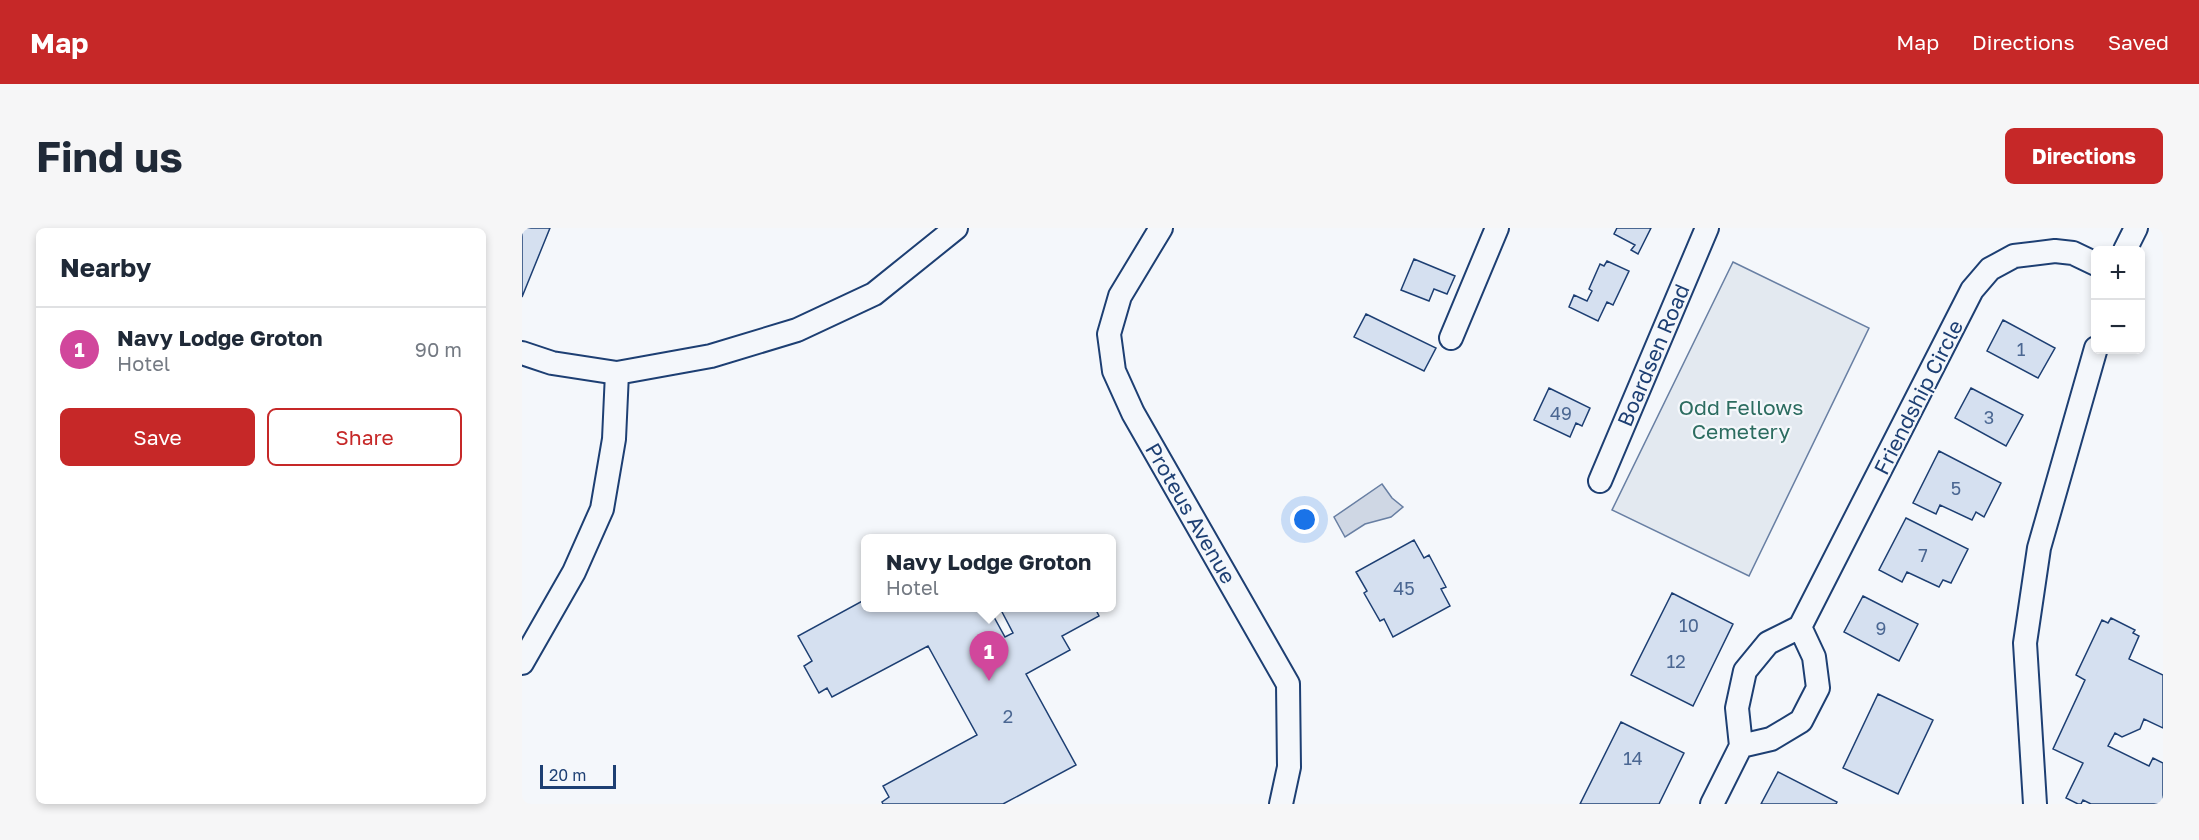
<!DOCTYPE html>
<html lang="en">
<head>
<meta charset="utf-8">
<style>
	body { margin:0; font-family:"Golos Text",sans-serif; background:#f6f6f7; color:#1f2937 }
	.controls { position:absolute; right:18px; top:18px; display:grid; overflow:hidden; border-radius:9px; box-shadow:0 3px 9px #0003 }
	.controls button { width:54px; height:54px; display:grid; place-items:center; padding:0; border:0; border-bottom:2px solid #e0e1e3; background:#fff; color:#1f2937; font:30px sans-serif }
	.scale { position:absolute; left:18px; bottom:15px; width:76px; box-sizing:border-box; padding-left:6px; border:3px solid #1d3f73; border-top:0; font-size:16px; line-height:21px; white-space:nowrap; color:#1d3f73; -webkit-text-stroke:4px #f4f7fb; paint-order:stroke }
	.you { position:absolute; left:783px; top:292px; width:21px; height:21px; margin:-15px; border:4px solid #fff; border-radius:50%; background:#1a73e8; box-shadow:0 0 0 9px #1a73e833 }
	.badge { display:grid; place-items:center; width:39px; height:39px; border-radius:50%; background:#c62828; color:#fff; font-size:20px; font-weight:700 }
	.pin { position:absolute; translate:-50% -50px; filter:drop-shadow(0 2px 3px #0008) }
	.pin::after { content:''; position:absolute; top:32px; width:21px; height:18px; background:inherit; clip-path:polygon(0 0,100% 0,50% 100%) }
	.popup { position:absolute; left:339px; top:306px; width:255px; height:78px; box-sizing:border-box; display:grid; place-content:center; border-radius:9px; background:#fff; filter:drop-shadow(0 2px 4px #0005); font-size:20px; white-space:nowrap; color:#747a83 }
	.popup b { font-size:22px; color:#1f2937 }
	.popup::after { content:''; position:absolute; left:50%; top:100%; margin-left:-12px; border:12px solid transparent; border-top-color:#fff }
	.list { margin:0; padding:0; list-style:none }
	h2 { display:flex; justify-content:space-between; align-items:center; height:78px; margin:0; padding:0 24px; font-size:26px }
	h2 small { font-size:20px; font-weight:400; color:#747a83 }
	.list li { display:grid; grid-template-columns:39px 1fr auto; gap:18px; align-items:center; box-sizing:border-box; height:84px; padding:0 24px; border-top:2px solid #e0e1e3 }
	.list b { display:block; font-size:22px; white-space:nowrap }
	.list p { margin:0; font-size:20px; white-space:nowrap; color:#747a83 }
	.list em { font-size:20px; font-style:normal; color:#747a83 }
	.actions { display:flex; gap:12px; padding:18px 24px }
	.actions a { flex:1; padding:14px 0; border:2px solid #c62828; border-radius:9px; text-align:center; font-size:21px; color:#c62828 }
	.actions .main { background:#c62828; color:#fff }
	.map { position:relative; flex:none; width:1641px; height:576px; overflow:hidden; border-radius:9px }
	header { display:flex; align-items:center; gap:36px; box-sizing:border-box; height:84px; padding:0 30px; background:#c62828; color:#fff }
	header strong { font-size:28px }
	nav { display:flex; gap:33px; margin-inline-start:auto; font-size:21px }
	.intro { display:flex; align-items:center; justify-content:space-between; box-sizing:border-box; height:144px; padding:0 36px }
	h1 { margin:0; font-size:42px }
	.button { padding:15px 27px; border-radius:9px; background:#c62828; color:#fff; font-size:21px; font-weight:700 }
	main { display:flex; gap:36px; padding:0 36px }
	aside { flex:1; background:#fff; border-radius:9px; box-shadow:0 3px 9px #0003 }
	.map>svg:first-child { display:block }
	.green { fill:#e3e9f0; stroke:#687fa3; stroke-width:1.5 }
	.water { fill:#cfd7e4; stroke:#687fa3; stroke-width:1.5 }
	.building { fill:#d5e0f0; stroke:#1d3f73; stroke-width:1.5 }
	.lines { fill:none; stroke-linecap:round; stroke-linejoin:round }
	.minor-casing { stroke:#1d3f73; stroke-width:26 }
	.minor { stroke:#f4f7fb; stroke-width:22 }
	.labels { text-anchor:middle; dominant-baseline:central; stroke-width:4.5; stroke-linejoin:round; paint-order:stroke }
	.number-label { font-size:18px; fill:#4b6792 }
	.street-label { font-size:21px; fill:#1d3f73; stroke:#f4f7fb }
	.park-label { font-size:21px; fill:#2c6c60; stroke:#f4f7fb }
</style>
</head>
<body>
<header>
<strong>Map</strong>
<nav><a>Map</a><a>Directions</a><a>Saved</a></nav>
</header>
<div class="intro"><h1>Find us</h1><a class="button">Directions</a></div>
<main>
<aside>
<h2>Nearby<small></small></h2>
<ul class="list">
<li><span class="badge" style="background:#d1479c">1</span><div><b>Navy Lodge Groton</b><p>Hotel</p></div><em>90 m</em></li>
</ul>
<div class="actions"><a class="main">Save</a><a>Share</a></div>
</aside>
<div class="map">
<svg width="1641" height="576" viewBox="0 0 1641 576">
	<rect width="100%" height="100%" fill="#f4f7fb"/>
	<path class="green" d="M1211 34 1347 100 1227 348 1090 282Z"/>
	<path class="water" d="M860 256 870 270 881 279 869 289 843 296 823 309 812 289Z"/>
	<path class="building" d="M0 0H28L0 69Z
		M1095 0H1129L1116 26 1109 22 1113 17 1092 6Z
		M892 31 933 48 925 66 912 61 907 73 879 62Z
		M1085 33 1107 43 1091 77 1085 74 1076 93 1047 79 1052 67 1065 73 1070 63 1067 61 1078 36 1082 38Z
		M844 86 914 120 902 143 832 109Z
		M1481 92 1533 120 1516 150 1465 123Z
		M1027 160 1068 180 1060 198 1054 195 1048 209 1012 192Z
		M1449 160 1501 187 1484 218 1433 190Z
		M1417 223 1479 255 1462 289 1454 284 1450 292 1418 277 1414 286 1391 275Z
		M1384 290 1446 321 1429 355 1421 352 1417 359 1385 344 1380 354 1357 342Z
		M892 312 902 330 907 327 924 359 919 361 928 378 871 409 862 391 858 393 842 365 845 363 834 344Z
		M1150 365 1211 396 1171 478 1109 447Z
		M1341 368 1396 396 1377 433 1322 404Z
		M344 371V380H467L483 409 491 405 479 382 484 380H573L577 388 540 408 548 422 504 446 554 537 481 576H361L360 574 367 569 361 558 455 507 406 418 310 469 305 460 297 465 282 438 290 433 276 408Z
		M1589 390 1613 402 1611 405 1617 408 1607 431 1641 447V500L1622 491 1618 501 1600 509 1593 505 1586 518 1627 538 1631 530 1641 535V576H1569L1561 572 1559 576H1556L1544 570 1561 535 1531 521 1563 452 1554 447 1580 392 1586 395Z
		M1356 466 1411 492 1376 566 1321 540Z
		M1099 494 1162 525 1137 576H1058Z
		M1256 544 1315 574 1314 576H1239Z"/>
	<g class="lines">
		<defs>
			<path id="minor" d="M639 0 598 68 587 106 592 143 611 185 766 456 767 539 759 576
				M1603 22 1614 0
				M929 110 975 0
				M0 125 30 135 95 145 189 128 275 102 352 66 434 0
				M1078 253 1185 0
				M0 435 52 344 80 281 92 211 95 145
				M1219 518 1249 511 1279 493 1296 460 1292 429 1278 399
				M1190 576 1219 518 1215 480 1223 443 1246 415 1278 399 1450 62 1468 41 1492 28 1533 23 1551 25 1574 36
				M1513 576 1503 415 1517 320 1574 120"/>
		</defs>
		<use href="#minor" class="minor-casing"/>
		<use href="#minor" class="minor"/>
	</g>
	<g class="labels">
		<g class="number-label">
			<text x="1499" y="121">1</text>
			<text x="1039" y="185">49</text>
			<text x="1467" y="189">3</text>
			<text x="1434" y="260">5</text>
			<text x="1401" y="327">7</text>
			<text x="882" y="360">45</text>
			<text x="1167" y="397">10</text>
			<text x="1359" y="400">9</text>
			<text x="1154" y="433">12</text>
			<text x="486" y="488">2</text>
			<text x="1111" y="530">14</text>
		</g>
		<g class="street-label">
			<text transform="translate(1131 127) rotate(-67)">Boardsen Road</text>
			<text transform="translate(1396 169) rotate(-63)">Friendship Circle</text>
			<text transform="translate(669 285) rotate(60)">Proteus Avenue</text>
		</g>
		<g class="park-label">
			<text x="1219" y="179">Odd Fellows<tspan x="1219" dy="24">Cemetery</tspan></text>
		</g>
	</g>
</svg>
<div class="controls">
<button>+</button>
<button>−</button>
</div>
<div class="scale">20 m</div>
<div class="you"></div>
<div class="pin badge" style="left:467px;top:453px;background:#d1479c">1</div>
<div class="popup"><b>Navy Lodge Groton</b>Hotel</div>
</div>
</main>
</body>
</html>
